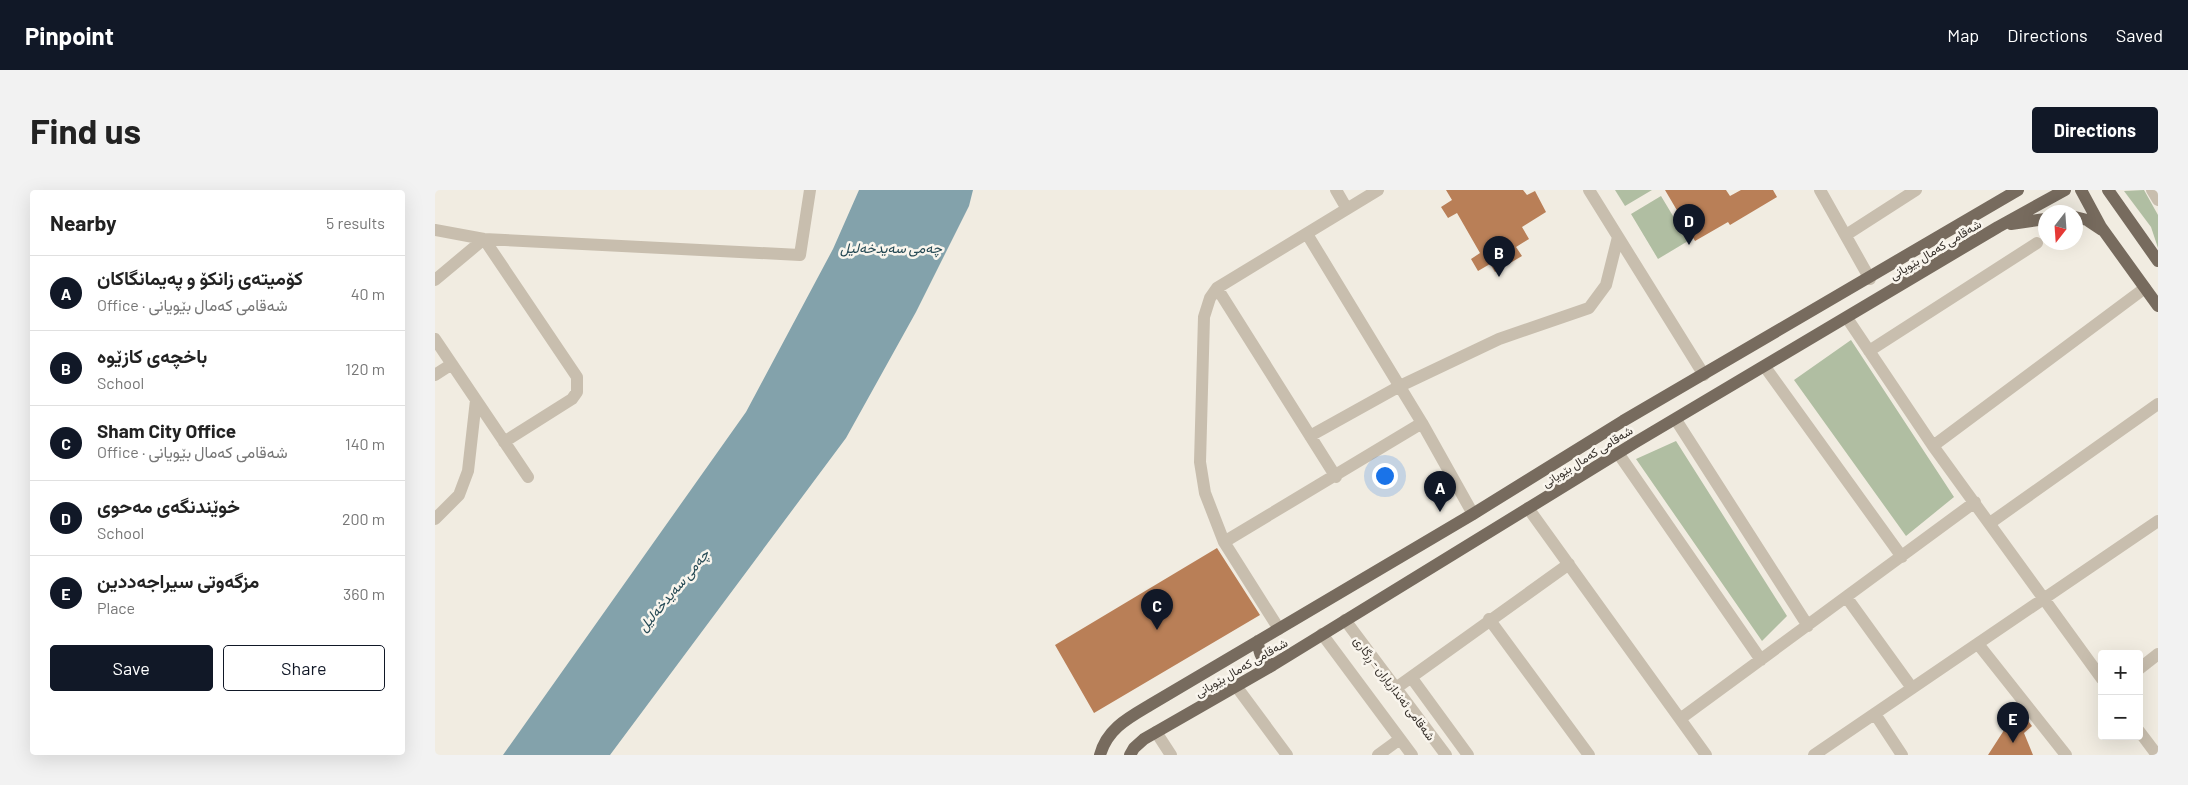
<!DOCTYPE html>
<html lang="en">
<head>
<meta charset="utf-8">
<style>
	body { margin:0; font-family:Barlow,Vazirmatn,sans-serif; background:#f2f2f2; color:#222 }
	.controls { position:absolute; right:15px; bottom:15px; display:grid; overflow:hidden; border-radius:5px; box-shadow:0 5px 20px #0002 }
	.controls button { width:45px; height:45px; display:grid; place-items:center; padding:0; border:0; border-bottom:1px solid #e0e0e0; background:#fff; color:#222; font:25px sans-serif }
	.compass { position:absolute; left:1603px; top:15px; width:45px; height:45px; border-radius:50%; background:#fff; box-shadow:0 5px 20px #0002; rotate:197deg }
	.you { position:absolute; left:949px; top:285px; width:18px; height:18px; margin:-12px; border:4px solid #fff; border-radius:50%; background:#1a73e8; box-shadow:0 0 0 8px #1a73e833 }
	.badge { display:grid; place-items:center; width:32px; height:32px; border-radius:50%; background:#111827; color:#fff; font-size:16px; font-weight:700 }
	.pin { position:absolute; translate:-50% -41px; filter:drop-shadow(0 1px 2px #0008) }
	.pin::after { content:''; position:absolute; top:26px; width:18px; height:15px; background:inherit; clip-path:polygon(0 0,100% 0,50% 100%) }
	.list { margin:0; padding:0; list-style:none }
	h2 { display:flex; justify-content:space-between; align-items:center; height:65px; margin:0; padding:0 20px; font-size:21px }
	h2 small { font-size:16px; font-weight:400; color:#767676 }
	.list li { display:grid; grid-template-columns:32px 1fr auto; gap:15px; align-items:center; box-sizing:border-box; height:75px; padding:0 20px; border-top:1px solid #e0e0e0 }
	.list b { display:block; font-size:19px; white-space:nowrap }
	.list p { margin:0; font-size:16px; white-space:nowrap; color:#767676 }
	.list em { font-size:16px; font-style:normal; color:#767676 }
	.actions { display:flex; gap:10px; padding:15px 20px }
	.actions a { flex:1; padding:11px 0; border:1px solid #111827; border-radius:5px; text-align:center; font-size:18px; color:#111827 }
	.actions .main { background:#111827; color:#fff }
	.map { position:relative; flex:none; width:1723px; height:565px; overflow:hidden; border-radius:5px }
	header { display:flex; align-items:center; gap:30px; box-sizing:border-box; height:70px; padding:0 25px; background:#111827; color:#fff }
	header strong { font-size:24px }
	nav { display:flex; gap:28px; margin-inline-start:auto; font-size:18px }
	.intro { display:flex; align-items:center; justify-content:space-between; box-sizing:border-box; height:120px; padding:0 30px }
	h1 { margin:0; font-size:35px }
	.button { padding:12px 22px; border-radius:5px; background:#111827; color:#fff; font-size:18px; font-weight:700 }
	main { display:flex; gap:30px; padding:0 30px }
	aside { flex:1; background:#fff; border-radius:5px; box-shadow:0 5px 20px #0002 }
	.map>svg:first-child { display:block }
	.green { fill:#b0bea2 }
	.water { fill:#83a2ab }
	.building { fill:#b97f57 }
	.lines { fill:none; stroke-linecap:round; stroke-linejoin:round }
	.minor { stroke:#c8beae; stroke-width:12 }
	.major { stroke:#776b5e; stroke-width:12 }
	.labels { text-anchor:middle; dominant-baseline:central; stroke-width:5; stroke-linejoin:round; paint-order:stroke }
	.street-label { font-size:12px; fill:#37312b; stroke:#f9f5ed }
	.water-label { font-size:14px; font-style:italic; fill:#254954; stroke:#f9f5ed }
</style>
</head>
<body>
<header>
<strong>Pinpoint</strong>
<nav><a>Map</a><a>Directions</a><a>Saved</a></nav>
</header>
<div class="intro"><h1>Find us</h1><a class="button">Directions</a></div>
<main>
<aside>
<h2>Nearby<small>5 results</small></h2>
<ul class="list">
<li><span class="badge">A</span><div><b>کۆمیتەی زانکۆ و پەیمانگاکان</b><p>Office · شەقامی کەمال بێویانی</p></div><em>40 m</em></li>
<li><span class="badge">B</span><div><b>باخچەی کازێوە</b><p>School</p></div><em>120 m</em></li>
<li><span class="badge">C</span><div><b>Sham City Office</b><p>Office · شەقامی کەمال بێویانی</p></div><em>140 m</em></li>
<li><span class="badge">D</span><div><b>خوێندنگەی مەحوی</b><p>School</p></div><em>200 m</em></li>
<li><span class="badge">E</span><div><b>مزگەوتی سیراجەددین</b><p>Place</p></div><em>360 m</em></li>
</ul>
<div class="actions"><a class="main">Save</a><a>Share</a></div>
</aside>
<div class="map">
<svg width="1723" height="565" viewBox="0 0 1723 565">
	<rect width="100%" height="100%" fill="#f1ece1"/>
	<path class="green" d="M1180 0H1217L1190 16Z
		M1709 0 1723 25V58L1716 37 1689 1Z
		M1226 6 1253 51 1223 69 1196 24Z
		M1416 150 1519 307 1471 346 1359 190Z
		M1241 251 1352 426 1327 451 1201 269Z"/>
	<path class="water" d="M424 0H538L534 16 481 122 411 248 175 565H68L311 222 398 59Z"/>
	<path class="building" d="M1011 0H1088L1092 5 1100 1 1111 22 1087 37 1094 49 1081 57 1087 66 1060 82 1055 74 1043 81 1036 69 1045 63 1022 23 1013 28 1006 17 1017 10Z
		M1230 0H1291L1295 6 1306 0H1338L1342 7 1295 35 1293 32 1260 51Z
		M782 358 825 425 659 523 620 455Z
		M1587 523 1597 536 1589 543 1598 565H1553L1573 534Z"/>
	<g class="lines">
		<path class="minor" d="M901 0 912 19
			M1154 0 1269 185
			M1385 0 1435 89
			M1717 0 1723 10
			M0 40 49 49 365 65 375 0
			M872 44 987 233 1038 324
			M1411 45 1481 0
			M0 90 49 49 142 187V202L137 209 69 252
			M782 98 901 287
			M1412 128 1498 256 1667 489
			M0 149 93 287
			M1434 161 1602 53
			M1330 177 1467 367
			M0 185 17 174
			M1241 230 1373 436
			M875 246 965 196 1064 149 1154 118 1171 95 1183 47
			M1498 256 1710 98
			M1183 263 1326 470
			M1093 318 1271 565
			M0 329 24 305 33 281 41 210
			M1555 333 1723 214
			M789 352 987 233
			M1412 408 1477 498
			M1054 429 1154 565
			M910 430 1011 565
			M844 439 789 352 770 303 765 272 769 127 775 108 782 98 943 0
			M887 444 977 565
			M1543 454 1631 565
			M1704 479 1723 464
			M976 487 1033 565
			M801 496 852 565
			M961 498 1134 374
			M1440 524 1467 565
			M1245 529 1540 312
			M1704 541 1722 565
			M721 542 736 565
			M943 565 965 549
			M1379 565 1723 331"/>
		<path class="major" d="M1646 0 1666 37 1723 116
			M1673 0 1723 71
			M1640 27 1652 30 1667 40
			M1576 34 1610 29
			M823 451C824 464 826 470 838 475
			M665 565C672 539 693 528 715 515L1038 324 1188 231 1583 0
			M695 565 699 558 709 549 838 475 1201 252 1563 37 1630 0"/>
	</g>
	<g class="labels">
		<g class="street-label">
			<text transform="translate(1500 59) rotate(-31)">شەقامی کەمال بێویانی</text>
			<text transform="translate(1152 266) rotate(-32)">شەقامی کەمال بێویانی</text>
			<text transform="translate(806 477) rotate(-30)">شەقامی کەمال بێویانی</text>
			<text transform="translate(960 498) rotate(53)">شەقامی ئەندازیاران - ڕزگاری</text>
		</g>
		<g class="water-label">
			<text x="456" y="57">چەمی سەیدخەلیل</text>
			<text transform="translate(238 400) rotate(-50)">چەمی سەیدخەلیل</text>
		</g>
	</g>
</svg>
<div class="controls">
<button>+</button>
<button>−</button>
</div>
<svg class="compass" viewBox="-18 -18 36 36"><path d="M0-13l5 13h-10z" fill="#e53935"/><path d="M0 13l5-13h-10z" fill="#767676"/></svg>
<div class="you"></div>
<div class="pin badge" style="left:1005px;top:322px">A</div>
<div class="pin badge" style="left:1064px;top:87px">B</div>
<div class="pin badge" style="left:722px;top:440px">C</div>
<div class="pin badge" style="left:1254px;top:55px">D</div>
<div class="pin badge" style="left:1578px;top:553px">E</div>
</div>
</main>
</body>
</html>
